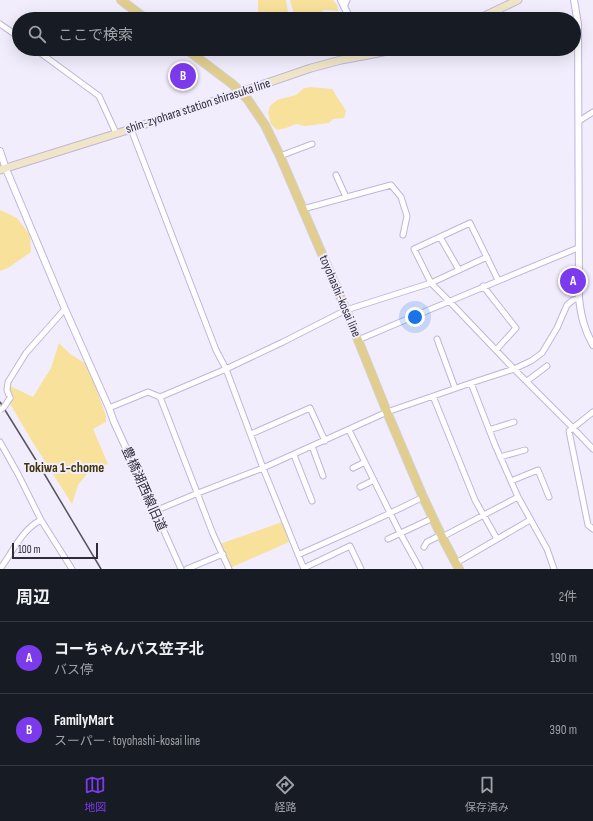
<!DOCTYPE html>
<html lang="ja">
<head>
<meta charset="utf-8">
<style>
	body { margin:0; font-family:"Sofia Sans Condensed","Noto Sans JP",sans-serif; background:#20242c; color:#f1f3f6 }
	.scale { position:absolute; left:12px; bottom:10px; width:86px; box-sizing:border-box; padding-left:4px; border:2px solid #302c3a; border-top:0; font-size:11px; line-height:14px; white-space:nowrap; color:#302c3a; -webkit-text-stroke:3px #f1edfc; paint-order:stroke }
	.you { position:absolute; left:415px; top:317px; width:14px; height:14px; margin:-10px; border:3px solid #fff; border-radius:50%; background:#1a73e8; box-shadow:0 0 0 6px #1a73e833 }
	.badge { display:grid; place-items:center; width:26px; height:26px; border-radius:50%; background:#7c3aed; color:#fff; font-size:13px; font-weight:700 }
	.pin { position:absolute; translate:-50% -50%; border:2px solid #fff; box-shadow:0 1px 4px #0006 }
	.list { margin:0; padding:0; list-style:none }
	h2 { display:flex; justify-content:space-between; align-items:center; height:52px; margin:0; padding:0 16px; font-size:17px }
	h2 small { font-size:13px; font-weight:400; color:#9ea1a6 }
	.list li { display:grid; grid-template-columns:26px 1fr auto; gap:12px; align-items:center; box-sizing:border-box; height:72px; padding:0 16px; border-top:1px solid #363941 }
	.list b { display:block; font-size:15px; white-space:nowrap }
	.list p { margin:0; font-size:13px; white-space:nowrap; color:#9ea1a6 }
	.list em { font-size:13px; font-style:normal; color:#9ea1a6 }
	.icon { flex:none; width:22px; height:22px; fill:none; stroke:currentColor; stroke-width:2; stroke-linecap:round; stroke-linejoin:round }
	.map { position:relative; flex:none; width:593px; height:569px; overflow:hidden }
	.search { position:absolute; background:#171b24; box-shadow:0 4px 16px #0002; left:12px; right:12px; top:12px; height:44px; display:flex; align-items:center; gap:10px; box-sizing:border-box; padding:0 14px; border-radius:22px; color:#9ea1a6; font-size:15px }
	.sheet { height:196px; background:#171b24 }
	nav { display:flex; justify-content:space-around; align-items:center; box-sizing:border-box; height:56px; border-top:1px solid #363941; background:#171b24; font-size:11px; color:#9ea1a6 }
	nav a { display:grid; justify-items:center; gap:2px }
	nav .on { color:#7c3aed }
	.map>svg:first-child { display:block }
	.green { fill:#f8e19b }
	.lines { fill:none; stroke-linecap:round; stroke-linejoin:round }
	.minor-casing { stroke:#bfb6d9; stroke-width:7 }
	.tertiary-casing { stroke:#bfb6d9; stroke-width:8 }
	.secondary-casing { stroke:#bfb6d9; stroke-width:9 }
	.primary-casing { stroke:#d1d1d4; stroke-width:10 }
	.minor { stroke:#fff; stroke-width:5 }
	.tertiary { stroke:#fff; stroke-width:6 }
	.secondary { stroke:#f0e6c7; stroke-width:7 }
	.primary { stroke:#e1ce8e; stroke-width:8 }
	.rail { stroke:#565260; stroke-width:1.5 }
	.minor-bridge-casing { stroke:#bfb6d9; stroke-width:7; stroke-linecap:butt }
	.minor-bridge { stroke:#fff; stroke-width:5 }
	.labels { text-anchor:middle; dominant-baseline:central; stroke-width:4; stroke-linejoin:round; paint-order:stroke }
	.street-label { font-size:13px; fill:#302c3a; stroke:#f1edfc }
	.neighbourhood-label { font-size:14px; font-weight:bold; fill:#41350a; stroke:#f1edfc }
</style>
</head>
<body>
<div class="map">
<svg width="593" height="569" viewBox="0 0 593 569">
	<rect width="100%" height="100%" fill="#f1edfc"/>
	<path class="green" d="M258 0H286L289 18 283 19H258Z
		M290 0H333L337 5 338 11 323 10 324 19H298L295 17Z
		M310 87 332 89 346 111 344 118 333 119 329 123 305 126 296 124 286 128 277 130 271 124 268 112 270 106 277 100 296 95 304 88Z
		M0 210 17 218 30 235 31 252 8 268 0 271Z
		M59 343 70 354 88 365 106 416V422L93 429 108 464 90 470 78 485 72 504 32 441 9 402 8 385 33 397 51 368Z
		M282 522 289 542 230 568 220 544Z"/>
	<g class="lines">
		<defs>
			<path id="minor" d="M344 7 347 0
				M0 24 19 37
				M35 49 99 96 116 133
				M579 121 593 112
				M131 129 216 350 226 369 263 468 304 569
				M280 156 312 144
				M336 175 346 197
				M303 209 391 185 401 197 407 216 403 235
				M440 237 459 270
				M498 280 470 223 414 249 431 283 450 302 514 369 573 428 593 449
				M483 286 516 328 496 350
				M437 339 455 388
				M358 340C431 309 504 278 578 248
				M527 381 547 366
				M471 383 495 445 518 497 547 549 554 569
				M433 396 475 500 497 539
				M160 397 213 534 229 569
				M10 398 7 390 8 382 26 353 65 309
				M109 408 148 392 160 397 226 369 283 342 346 310 431 283 487 257
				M593 412 569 431 588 525 593 529
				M349 430 400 533 420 569
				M489 430 514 422
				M251 434 310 408 325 441
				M0 442 18 474 41 520 72 569
				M312 446 323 476
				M294 455 312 501
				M500 457 525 450
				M353 468 365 462
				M511 481 538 470 549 497
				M360 487 374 480
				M442 537 518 497
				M388 539 433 518
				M424 547 427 542 441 535
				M298 555C340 536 382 518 423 497
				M456 563 530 520
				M304 568 350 546 361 569
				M0 569C13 552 21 530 41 520
				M181 569 155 511 198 493 263 468 387 412 471 383 514 369 531 361 542 353 557 328 567 305 573 300 579 298
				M187 569 223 554"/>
			<path id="tertiary" d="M341 0 350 19
				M574 0 578 24 579 298C581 316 584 329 593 345
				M0 151 6 169 65 309 109 408 114 422 155 511"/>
			<path id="secondary" d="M478 19 518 0
				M0 170 131 129 241 92 311 68 341 60 368 55 397 49"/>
			<path id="primary" d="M121 0 146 19
				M186 49 231 83 241 92 248 100 265 125 280 156 346 310 387 412 423 497 442 537 459 569"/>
		</defs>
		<use href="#minor" class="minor-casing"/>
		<use href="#tertiary" class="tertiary-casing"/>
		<use href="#secondary" class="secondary-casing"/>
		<use href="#primary" class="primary-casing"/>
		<use href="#minor" class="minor"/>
		<use href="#tertiary" class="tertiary"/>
		<use href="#secondary" class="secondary"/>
		<use href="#primary" class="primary"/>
		<path class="rail" d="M0 402 39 465 101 569"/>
		<defs>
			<path id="minor-bridge" d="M0 410 4 407 10 398"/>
		</defs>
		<use href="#minor-bridge" class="minor-bridge-casing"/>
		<use href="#minor-bridge" class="minor-bridge"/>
	</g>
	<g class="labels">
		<g class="street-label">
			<text transform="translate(198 106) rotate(-18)">shin-zyohara station shirasuka line</text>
			<text transform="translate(340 296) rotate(67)">toyohashi-kosai line</text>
			<text transform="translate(144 489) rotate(66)">豊橋湖西線旧道</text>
		</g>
		<g class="neighbourhood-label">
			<text x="64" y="467">Tokiwa 1-chome</text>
		</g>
	</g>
</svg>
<div class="scale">100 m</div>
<div class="you"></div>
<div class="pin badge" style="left:573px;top:281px">A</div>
<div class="pin badge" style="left:183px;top:76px">B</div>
<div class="search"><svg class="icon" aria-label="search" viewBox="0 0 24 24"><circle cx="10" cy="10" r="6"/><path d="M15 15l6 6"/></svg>ここで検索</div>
</div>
<section class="sheet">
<h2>周辺<small>2件</small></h2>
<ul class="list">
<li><span class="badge">A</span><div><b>コーちゃんバス笠子北</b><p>バス停</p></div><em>190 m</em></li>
<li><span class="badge">B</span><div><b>FamilyMart</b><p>スーパー · toyohashi-kosai line</p></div><em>390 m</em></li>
</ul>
</section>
<nav>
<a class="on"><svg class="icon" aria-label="map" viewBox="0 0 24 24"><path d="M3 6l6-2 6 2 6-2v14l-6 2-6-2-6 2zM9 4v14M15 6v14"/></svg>地図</a>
<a><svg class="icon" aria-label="directions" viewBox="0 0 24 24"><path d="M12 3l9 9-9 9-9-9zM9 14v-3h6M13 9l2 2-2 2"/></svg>経路</a>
<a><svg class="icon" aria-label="saved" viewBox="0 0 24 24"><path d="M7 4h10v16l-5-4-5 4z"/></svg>保存済み</a>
</nav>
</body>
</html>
